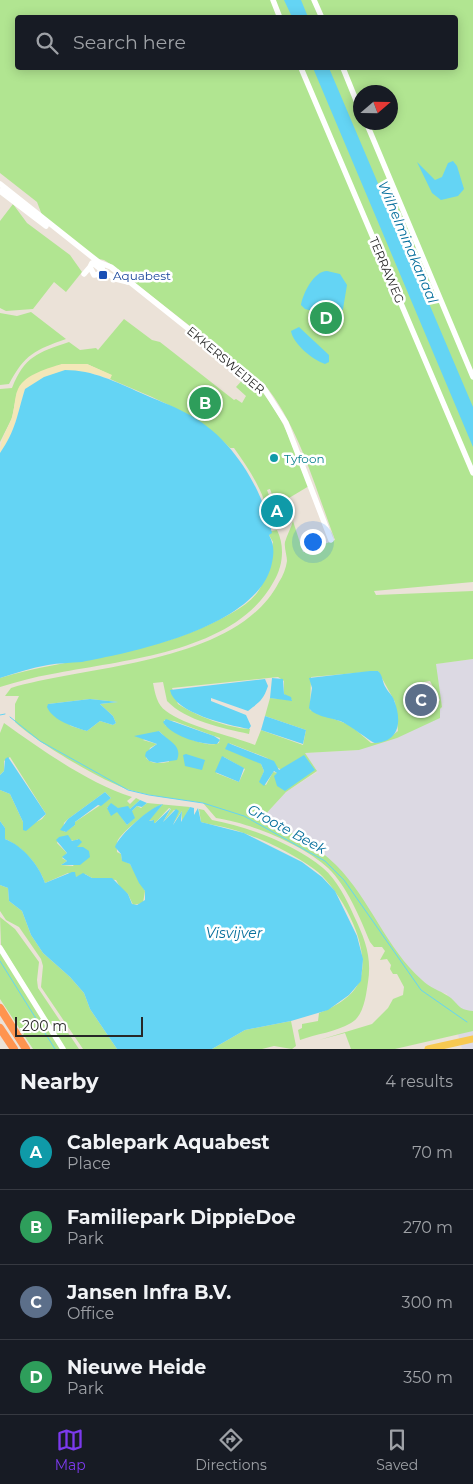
<!DOCTYPE html>
<html lang="en">
<head>
<meta charset="utf-8">
<style>
	body { margin:0; font-family:Montserrat,sans-serif; background:#242831; color:#f1f3f6 }
	.compass { position:absolute; left:353px; top:85px; width:45px; height:45px; border-radius:50%; background:#171b24; box-shadow:0 2px 12px #0003; rotate:70deg }
	.scale { position:absolute; left:15px; bottom:12px; width:128px; box-sizing:border-box; padding-left:5px; border:2px solid #272727; border-top:0; font-size:14px; line-height:18px; white-space:nowrap; color:#272727; -webkit-text-stroke:4px #fff; paint-order:stroke }
	.you { position:absolute; left:312px; top:541px; width:18px; height:18px; margin:-12px; border:4px solid #fff; border-radius:50%; background:#1a73e8; box-shadow:0 0 0 8px #1a73e833 }
	.badge { display:grid; place-items:center; width:32px; height:32px; border-radius:50%; background:#7c3aed; color:#fff; font-size:16px; font-weight:700 }
	.pin { position:absolute; translate:-50% -50%; border:2px solid #fff; box-shadow:0 1px 5px #0006 }
	.list { margin:0; padding:0; list-style:none }
	h2 { display:flex; justify-content:space-between; align-items:center; height:65px; margin:0; padding:0 20px; font-size:21px }
	h2 small { font-size:16px; font-weight:400; color:#9ea1a6 }
	.list li { display:grid; grid-template-columns:32px 1fr auto; gap:15px; align-items:center; box-sizing:border-box; height:75px; padding:0 20px; border-top:1px solid #363941 }
	.list b { display:block; font-size:19px; white-space:nowrap }
	.list p { margin:0; font-size:16px; white-space:nowrap; color:#9ea1a6 }
	.list em { font-size:16px; font-style:normal; color:#9ea1a6 }
	.icon { flex:none; width:28px; height:28px; fill:none; stroke:currentColor; stroke-width:2; stroke-linecap:round; stroke-linejoin:round }
	.map { position:relative; flex:none; width:473px; height:1049px; overflow:hidden }
	.search { position:absolute; background:#171b24; box-shadow:0 2px 12px #0003; left:15px; right:15px; top:15px; height:55px; display:flex; align-items:center; gap:12px; box-sizing:border-box; padding:0 18px; border-radius:5px; color:#9ea1a6; font-size:19px }
	.sheet { height:365px; background:#171b24 }
	nav { display:flex; justify-content:space-around; align-items:center; box-sizing:border-box; height:70px; border-top:1px solid #363941; background:#171b24; font-size:14px; color:#9ea1a6 }
	nav a { display:grid; justify-items:center; gap:2px }
	nav .on { color:#7c3aed }
	.map>svg:first-child { display:block }
	.industrial { fill:#dcd9e3 }
	.green { fill:#b1e591; fill-rule:evenodd }
	.sand { fill:#f3e7b8 }
	.water { fill:#64d4f4 }
	.lines { fill:none; stroke-linecap:round; stroke-linejoin:round }
	.stream { stroke:#64d4f4; stroke-width:1 }
	.minor { stroke:#fff; stroke-width:5.5 }
	.major { stroke:#f7c951; stroke-width:7 }
	.highway { stroke:#ff944f; stroke-width:8 }
	.transit-dot { fill:#1a4fb4; stroke:#fff; stroke-width:2 }
	.culture-dot { fill:#0f9aa8; stroke:#fff; stroke-width:2 }
	.labels { text-anchor:middle; dominant-baseline:central; stroke-width:5; stroke-linejoin:round; paint-order:stroke }
	.street-label { font-size:12px; fill:#272727; stroke:#fff }
	.transit-label { font-size:12px; fill:#164399; stroke:#fff; text-anchor:start }
	.culture-label { font-size:12px; fill:#0d838f; stroke:#fff; text-anchor:start }
	.water-label { font-size:14px; font-style:italic; fill:#066f9c; stroke:#fff }
</style>
</head>
<body>
<div class="map">
<svg width="473" height="1049" viewBox="0 0 473 1049">
	<rect width="100%" height="100%" fill="#ebe2d8"/>
	<path class="industrial" d="M473 659V1049H462L447 994 413 983 331 862 263 817 286 792 317 772 304 753 359 750 440 709 442 707 435 664Z"/>
	<path class="green" d="M0 0H473V582L374 591 376 595 473 591V659L436 664 442 707 440 709V718L397 738 359 750 305 753 317 771 286 792 263 817C288 831 315 844 336 865 370 899 386 948 422 980 430 988 439 990 448 996 459 1003 457 1010 473 1011V1031L395 1049H351L345 1033 319 1040 372 1024 388 1008 393 999 403 995 404 987 397 974H393L390 969 391 965 387 959 380 960 385 951 382 947H374L370 942C360 918 347 886 328 868 302 844 250 823 216 818L203 803C179 799 154 797 130 790 103 782 35 741 15 722V704L19 696H5L11 688C89 665 237 664 279 582 283 576 286 568 287 561 287 555 284 548 285 542 287 535 291 528 293 521L303 552 335 540C316 490 299 426 264 384L112 265 104 260 94 258 42 215 37 202 0 173ZM18 18H456V68H18ZM360 92H390V122H360ZM378 671 395 702 398 731 389 738 375 743H371L350 725 310 710 311 677ZM278 677 284 681V694L292 700 270 698 265 716 306 730 303 745 261 730 255 745C232 736 183 725 166 711 157 705 155 693 153 683L163 682 167 701C186 721 223 728 249 734L250 729C227 728 197 716 178 704L172 688ZM430 681 440 700 435 705 425 704 424 682ZM90 699 118 702 100 704 113 716 116 723 113 725 100 721 87 731 71 726 48 704ZM164 720 174 721 214 736 220 738 219 743C206 749 175 733 165 725ZM159 731 164 736 169 762C161 763 152 765 146 758L150 748 157 744 143 740ZM229 743 267 758 276 767 282 770 278 773 273 772 266 785 260 781 264 771 261 764ZM224 757 245 769 239 782 216 773Z
		M13 204 27 223 70 255 82 272 66 292 54 282 33 309 6 311 0 308V221Z
		M31 312 66 339C35 350 25 354 9 384L0 385V313L17 316Z
		M124 319 152 340 160 342 234 400 236 399 242 403 246 396 236 387 246 376C280 404 293 446 309 486L279 504 274 500 270 489 267 490 270 498 264 500C257 481 246 465 234 448H230C194 412 156 399 110 379L111 375 87 364H62L17 392 12 418 0 442V389L12 388C25 356 37 353 69 342L80 350 96 348 98 350Z
		M277 530C285 546 283 566 274 581 236 653 121 660 52 674 34 677 17 682 0 687V678C70 657 138 657 206 626 223 618 245 608 257 593 265 584 270 554 273 542L269 535 271 531Z
		M4 723C42 750 88 783 132 797L127 801 130 804 136 798 140 800 130 809 107 807 111 815 117 811 127 825 134 818 131 812 137 806 141 808 147 803 190 807 182 822V811L172 825 178 811 174 810 163 822 171 809 169 808 155 823H153V820L148 821 163 804C153 807 124 830 118 840 116 844 117 848 117 852L121 854 122 860 130 864 145 891 143 903 133 905 128 894 121 889 116 880 92 878 85 874 76 877 68 873 45 883C39 865 23 847 5 839V828L0 821V790L10 794 23 822V829L42 819 46 814 10 757 4 761V771L0 775V733ZM105 792 111 798 75 822V825L65 832 63 830 64 823 68 819ZM60 837 74 841 78 839 77 847 84 849 73 866 61 865 67 861 62 858 67 853 57 843Z
		M199 809 204 810 212 820C249 827 294 844 323 868 337 880 347 900 354 916 365 939 372 957 368 982 366 995 364 1016 351 1023 336 1032 316 1034 300 1040L298 1030 302 1028V1024L318 1021 319 1013C332 1008 351 998 358 984 375 952 341 889 314 869 290 852 259 837 231 829 221 826 211 825 201 822Z
		M0 885 8 888 9 901 22 911 31 935 43 953 70 977 84 993 90 1009 117 1049H83L41 987 43 966 41 959 19 927 6 920 0 911Z
		M0 917 15 929 39 962 37 980 38 988 79 1049H65L1 945Z
		M0 952 61 1049H33L0 999Z
		M291 1021 296 1046 292 1049 274 1046 262 1049H212L245 1030Z"/>
	<path class="sand" d="M62 364H87L112 375 110 379C69 365 63 372 25 389 17 415 16 430 0 453 0 440 6 432 11 420 15 410 14 398 18 389 25 374 49 368 62 364Z"/>
	<path class="water" d="M284 0H301L308 17H292Z
		M313 68H329L473 407V447Z
		M453 161 457 166 464 189 458 196 441 200 432 193 417 162 435 180 442 177 448 163Z
		M327 271 340 274 347 285 343 309 337 317 305 309 301 305C303 293 314 271 327 271Z
		M299 327 329 355V362L325 364C313 360 293 344 291 331Z
		M65 370C93 370 116 382 141 393 156 400 172 405 186 413 231 436 261 485 272 533L269 535C275 546 274 555 271 567 254 627 135 652 82 662 70 663 59 663 48 665 31 668 16 673 0 678V453C16 430 17 415 25 389L44 377Z
		M370 671H378C383 675 382 682 386 688 388 692 393 696 394 700 402 720 400 742 375 743 372 743 349 724 340 721 331 718 314 716 309 708L312 688 309 678Z
		M272 678 283 679 284 694 291 697 292 701 270 698Z
		M265 679 268 686C263 701 259 702 248 711L211 698V701L246 715 251 726 249 729C228 725 174 713 170 690Z
		M90 699 118 702 100 704 113 716 116 723 113 725 100 721 87 731C74 727 53 721 47 707L48 704Z
		M265 716 306 730 303 744 261 730Z
		M166 719 214 736 220 740 217 744C201 745 171 736 163 722Z
		M159 731C168 741 183 745 177 760L157 763 149 761 145 756 146 752 157 744 134 736Z
		M228 743 274 761 279 770 304 755 315 770 285 791 277 786 274 776 277 773 274 771 264 786 259 782 264 771 261 764 225 749Z
		M186 754 205 760 202 770 185 766 183 755Z
		M222 756 244 768 239 782 215 772Z
		M8 757 46 814 26 831 23 830V822L10 794 0 790V775L4 771 5 759Z
		M105 792 111 798 101 806 98 805 75 822V825L66 832 60 830 68 819Z
		M140 800 147 803 142 807 137 806 132 811 135 818 127 825 117 812 111 816 107 808 111 803 118 808 128 806 130 809Z
		M163 804 149 821 154 820V823H155L171 808 163 822 176 809 179 811 173 825 182 811 181 822 190 807 194 808V815L198 808 201 822 244 833 302 862 322 877 335 891 357 936 363 959 361 981 349 995 328 1010 291 1021 245 1030 212 1049H117L90 1009 84 993 70 977 43 953 31 935 22 911 9 901 8 888 0 885V821L5 828V839C23 846 39 865 45 883L72 872H75L76 877 83 873 92 878H112L128 894 132 904 137 905 145 900V891L139 883 130 864 122 861 121 854 115 847C119 835 151 806 163 804Z
		M68 835 72 841 79 839 82 842 77 847H83L89 851 90 857 80 865H61L67 861 62 857 67 853 56 840 59 837Z"/>
	<g class="lines">
		<path class="stream" d="M0 715 5 714
			M10 717 40 741 128 790 149 795 203 803 244 816 325 861 344 880 421 990 467 1022
			M0 961 55 1049"/>
		<path class="minor" d="M273 0 280 18
			M314 0 322 18
			M301 68 473 473
			M343 68 360 110
			M366 122 473 377
			M0 184 101 264
			M0 191 46 226
			M98 262 111 267 265 390 286 423 331 540
			M92 263 90 267 94 275 101 274 103 271 93 263
			M102 268 103 271 116 279 128 282
			M84 274 90 267
			M0 948 63 1049"/>
		<path class="major" d="M428 1049 473 1039"/>
		<path class="highway" d="M0 1008 26 1049
			M0 1028 14 1049"/>
	</g>
	<rect class="transit-dot" x="98" y="270" width="10" height="10" rx="2.5"/>
	<circle class="culture-dot" cx="274" cy="458" r="5"/>
	<g class="labels">
		<g class="street-label">
			<text transform="translate(387 270) rotate(67)">TERRAWEG</text>
			<text transform="translate(226 360) rotate(40)">EKKERSWEIJER</text>
		</g>
		<g class="transit-label">
			<text x="113" y="275">Aquabest</text>
		</g>
		<g class="culture-label">
			<text x="284" y="458">Tyfoon</text>
		</g>
		<g class="water-label">
			<text transform="translate(408 242) rotate(67)">Wilhelminakanaal</text>
			<text transform="translate(287 829) rotate(29)">Groote Beek</text>
			<text x="234" y="933">Visvijver</text>
		</g>
	</g>
</svg>
<svg class="compass" viewBox="-18 -18 36 36"><path d="M0-13l5 13h-10z" fill="#e53935"/><path d="M0 13l5-13h-10z" fill="#9ea1a6"/></svg>
<div class="scale">200 m</div>
<div class="you"></div>
<div class="pin badge" style="left:277px;top:511px;background:#0f9aa8">A</div>
<div class="pin badge" style="left:205px;top:403px;background:#2e9e5b">B</div>
<div class="pin badge" style="left:421px;top:700px;background:#5c6f8a">C</div>
<div class="pin badge" style="left:326px;top:318px;background:#2e9e5b">D</div>
<div class="search"><svg class="icon" aria-label="search" viewBox="0 0 24 24"><circle cx="10" cy="10" r="6"/><path d="M15 15l6 6"/></svg>Search here</div>
</div>
<section class="sheet">
<h2>Nearby<small>4 results</small></h2>
<ul class="list">
<li><span class="badge" style="background:#0f9aa8">A</span><div><b>Cablepark Aquabest</b><p>Place</p></div><em>70 m</em></li>
<li><span class="badge" style="background:#2e9e5b">B</span><div><b>Familiepark DippieDoe</b><p>Park</p></div><em>270 m</em></li>
<li><span class="badge" style="background:#5c6f8a">C</span><div><b>Jansen Infra B.V.</b><p>Office</p></div><em>300 m</em></li>
<li><span class="badge" style="background:#2e9e5b">D</span><div><b>Nieuwe Heide</b><p>Park</p></div><em>350 m</em></li>
</ul>
</section>
<nav>
<a class="on"><svg class="icon" aria-label="map" viewBox="0 0 24 24"><path d="M3 6l6-2 6 2 6-2v14l-6 2-6-2-6 2zM9 4v14M15 6v14"/></svg>Map</a>
<a><svg class="icon" aria-label="directions" viewBox="0 0 24 24"><path d="M12 3l9 9-9 9-9-9zM9 14v-3h6M13 9l2 2-2 2"/></svg>Directions</a>
<a><svg class="icon" aria-label="saved" viewBox="0 0 24 24"><path d="M7 4h10v16l-5-4-5 4z"/></svg>Saved</a>
</nav>
</body>
</html>
